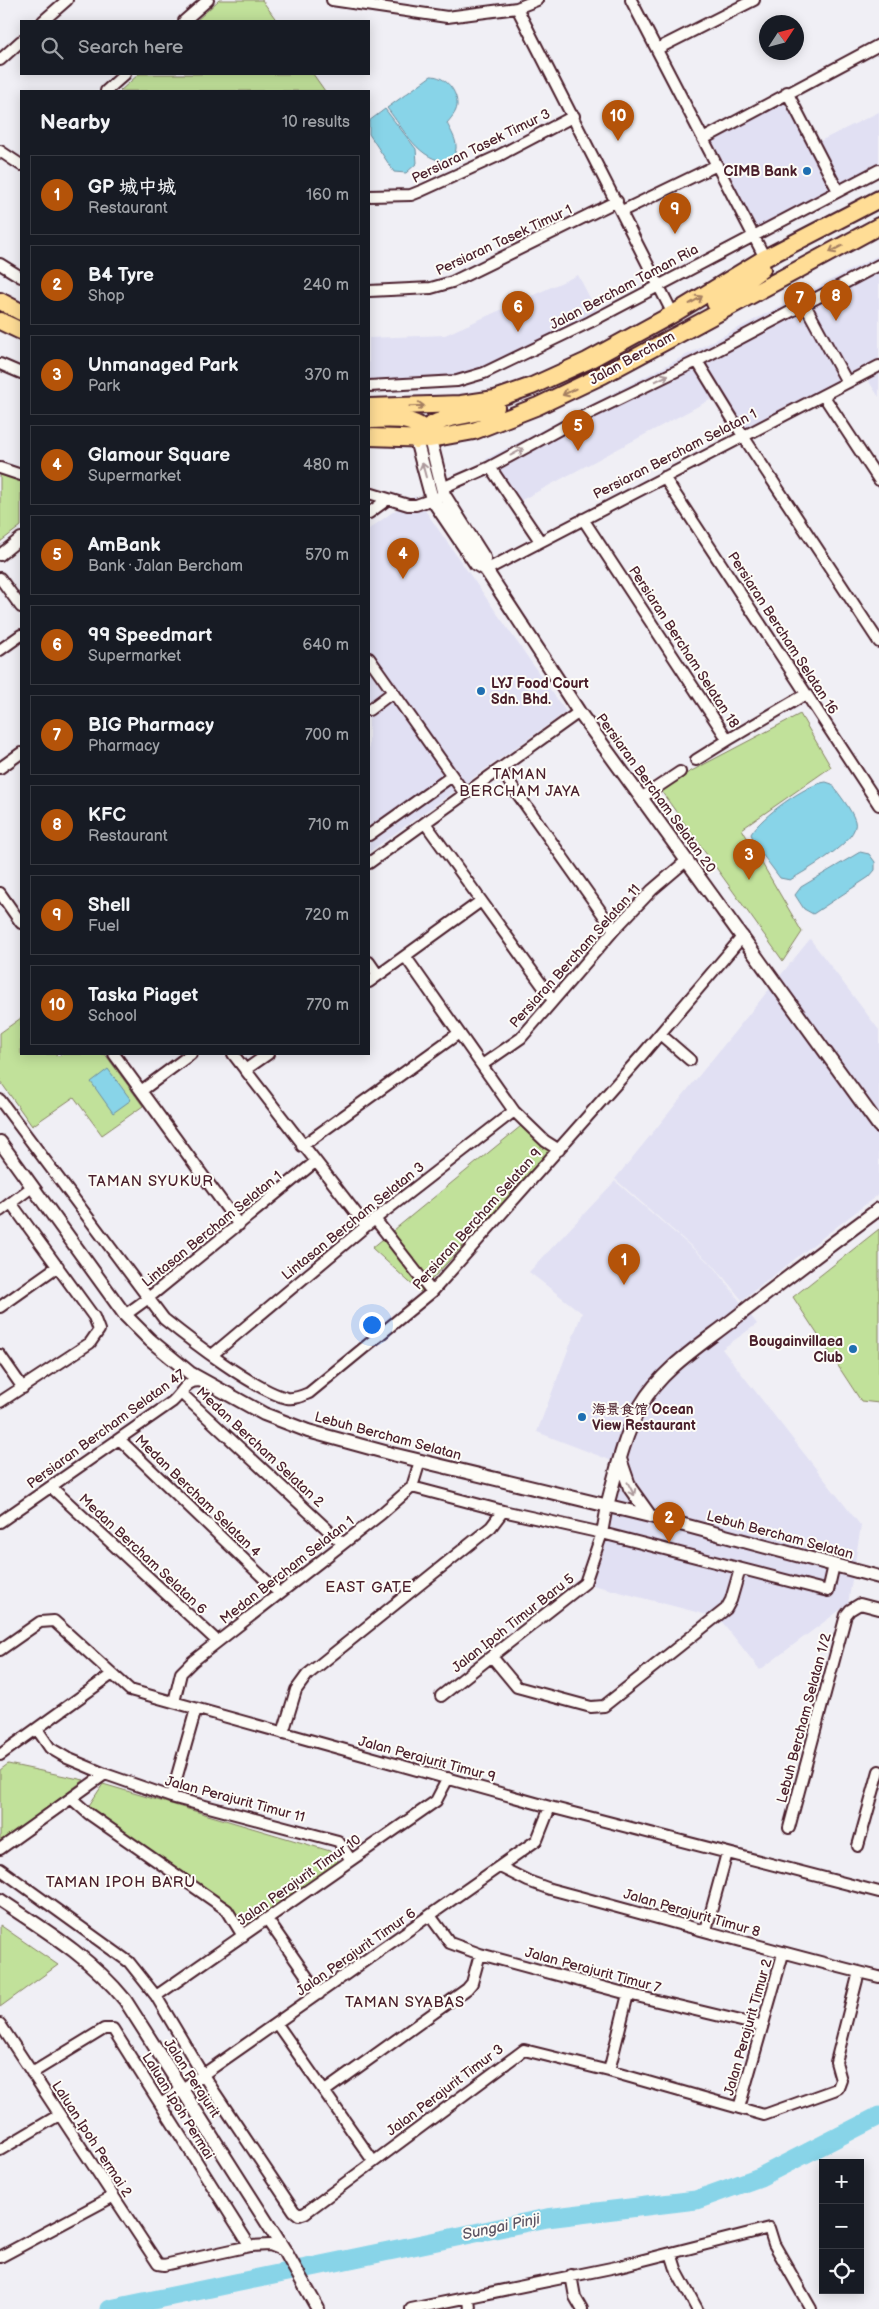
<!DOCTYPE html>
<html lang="en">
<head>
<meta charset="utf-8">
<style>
	body { margin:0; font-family:"Balsamiq Sans","LXGW WenKai TC",sans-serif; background:#242831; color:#f1f3f6 }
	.controls { position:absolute; right:15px; bottom:15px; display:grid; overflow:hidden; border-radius:0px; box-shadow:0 2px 12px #0003 }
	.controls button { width:45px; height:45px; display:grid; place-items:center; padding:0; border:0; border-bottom:1px solid #363941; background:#171b24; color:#f1f3f6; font:25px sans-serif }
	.compass { position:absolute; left:759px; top:15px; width:45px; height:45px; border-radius:50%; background:#171b24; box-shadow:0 2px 12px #0003; rotate:54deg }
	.you { position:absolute; left:371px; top:1324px; width:18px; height:18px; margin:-12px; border:4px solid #fff; border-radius:50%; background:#1a73e8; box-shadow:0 0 0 8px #1a73e833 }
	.badge { display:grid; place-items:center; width:32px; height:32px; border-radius:50%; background:#b45309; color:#fff; font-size:16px; font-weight:700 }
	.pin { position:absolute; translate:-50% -41px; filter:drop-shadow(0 1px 2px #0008) }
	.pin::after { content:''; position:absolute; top:26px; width:18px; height:15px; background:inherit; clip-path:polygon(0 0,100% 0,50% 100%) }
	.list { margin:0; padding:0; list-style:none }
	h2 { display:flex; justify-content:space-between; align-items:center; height:65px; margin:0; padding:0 20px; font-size:21px }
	h2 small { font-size:16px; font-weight:400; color:#9ea1a6 }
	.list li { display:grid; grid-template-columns:32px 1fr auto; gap:15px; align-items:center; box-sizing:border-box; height:80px; margin:0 10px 10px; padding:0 10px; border:1px solid #363941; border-radius:0px }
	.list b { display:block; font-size:19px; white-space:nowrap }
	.list p { margin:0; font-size:16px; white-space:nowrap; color:#9ea1a6 }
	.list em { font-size:16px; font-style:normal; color:#9ea1a6 }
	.icon { flex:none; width:28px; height:28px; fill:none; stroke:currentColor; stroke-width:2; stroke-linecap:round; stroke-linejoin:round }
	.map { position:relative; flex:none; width:879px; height:2309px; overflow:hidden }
	.search { position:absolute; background:#171b24; box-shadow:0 2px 12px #0003; left:20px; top:20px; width:350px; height:55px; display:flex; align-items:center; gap:12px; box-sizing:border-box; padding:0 18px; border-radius:0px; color:#9ea1a6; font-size:19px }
	.panel { position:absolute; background:#171b24; box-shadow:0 2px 12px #0003; left:20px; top:90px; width:350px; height:965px; border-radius:0px }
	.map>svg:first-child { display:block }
	.built { fill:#e1e0f3 }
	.green { fill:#c1e19a; stroke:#868062 }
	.water { fill:#88d4e8; stroke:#6f8c9c }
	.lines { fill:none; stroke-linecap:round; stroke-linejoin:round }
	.river { stroke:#88d4e8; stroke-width:19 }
	.minor-casing { stroke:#4a1f2b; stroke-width:14 }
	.tertiary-casing { stroke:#4a1f2b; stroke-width:16 }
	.primary-casing { stroke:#4a1f2b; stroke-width:20 }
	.minor { stroke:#fdfcf7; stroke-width:10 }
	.tertiary { stroke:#fdfcf7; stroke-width:12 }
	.primary { stroke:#ffdd96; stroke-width:16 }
	.oneway { stroke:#a47e60 }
	.oneway2 { stroke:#ac999b }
	.poi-dot { fill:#1f6fb2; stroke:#fdfcf7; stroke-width:2 }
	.labels { text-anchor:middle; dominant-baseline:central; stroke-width:4; stroke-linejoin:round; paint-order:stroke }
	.street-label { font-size:14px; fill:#4a1f2b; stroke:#fdfcf7 }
	.poi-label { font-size:14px; font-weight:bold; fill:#4a1f2b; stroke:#fdfcf7; text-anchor:end }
	.neighbourhood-label { font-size:15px; letter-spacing:1px; fill:#4a1f2b; stroke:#fdfcf7 }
	.water-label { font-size:15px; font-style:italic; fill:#5d5564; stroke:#fdfcf7 }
</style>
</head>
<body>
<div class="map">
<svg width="879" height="2309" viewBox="0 0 879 2309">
	<rect width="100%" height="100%" fill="#f0eff5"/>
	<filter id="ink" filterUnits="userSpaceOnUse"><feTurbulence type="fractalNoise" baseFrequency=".02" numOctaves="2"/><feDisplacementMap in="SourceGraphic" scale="10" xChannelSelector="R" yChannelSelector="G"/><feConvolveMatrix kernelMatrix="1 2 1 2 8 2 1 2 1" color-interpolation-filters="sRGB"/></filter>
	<g filter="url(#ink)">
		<path class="built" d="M790 94 816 143 879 112V176L759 237 708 135Z
			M879 255V397L865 376 742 432 721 394 518 502 486 459Z
			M578 275 600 317 456 382 369 386V338L445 335Z
			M415 496 566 712 369 852V529Z
			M810 939 879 1030V1194L742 1300 716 1268 615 1179Z
			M615 1181 715 1268 757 1324 722 1349 861 1526 848 1604 760 1670 719 1618 589 1584 615 1462 537 1432 582 1313 529 1272Z"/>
		<path class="green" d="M219 0H262L277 21H196Z
			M139 74H313L325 91H120Z
			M0 468 21 479V526L0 542Z
			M800 714 831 767 742 829 802 932 783 961 659 788Z
			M21 1018V1054H56L58 1056 62 1054H105L143 1106 102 1135 74 1097 32 1126 0 1081V1033Z
			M521 1126 554 1148 420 1292 372 1248Z
			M879 1229V1403L861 1401 793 1297Z
			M8 1764 84 1780 0 1843V1770Z
			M103 1784 330 1851 340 1863 248 1929 219 1898 99 1820 88 1807Z
			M0 1925 58 1965 0 2007Z"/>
		<path class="water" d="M431 76C445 76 458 91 457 106 456 113 451 118 447 123 453 136 463 148 449 161 420 163 403 128 387 108Z
			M385 109 416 149 417 163 406 173 394 172 369 134V121Z
			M826 782 832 784C839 795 851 808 855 821 861 840 805 871 790 880L780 878 756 846 751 834C761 817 806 784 826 782Z
			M860 852 869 854 875 862V870L869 877 813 914 804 909 795 895 801 887Z
			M108 1069 131 1100 113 1113 91 1082Z"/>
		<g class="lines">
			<path class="river" d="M110 2309 547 2218 696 2200 760 2177 879 2116"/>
			<defs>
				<path id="minor" d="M332 0 447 17 517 8 537 0
					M631 0 765 258
					M517 8 673 314
					M43 21 67 0
					M184 21 208 0
					M657 49 754 0
					M0 60 21 41
					M106 91 125 74
					M787 92 838 191
					M703 139 879 45
					M0 151 21 165
					M369 196 411 195 421 191 498 156 574 116
					M622 211 717 165
					M0 264 21 277
					M369 291 431 288 452 282 617 201
					M804 303 847 382
					M697 361 743 436 879 642
					M0 364 21 373
					M369 386 457 381 484 373 590 322 879 170
					M823 395 879 480
					M490 467 540 541
					M0 468 21 475
					M664 477 879 805
					M442 488 490 467 582 417 697 361 879 265
					M369 493 408 505H416L439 497
					M369 513 388 499
					M583 519 728 740 806 694
					M0 555 21 538
					M486 570 879 366
					M0 578 21 607
					M0 650 21 635
					M369 658 465 794
					M369 710 393 692
					M696 760 728 740
					M0 768 21 753
					M500 769 614 930
					M641 798 680 772
					M425 823 553 1000
					M369 835 452 776
					M369 863 579 712
					M0 893 21 923
					M405 956 514 1111 545 1141 559 1150
					M369 962 378 975
					M369 982 481 901
					M660 1034 690 1060
					M114 1054 239 1225
					M233 1054 366 1226
					M482 1065 521 1038 614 930 652 890 686 861
					M245 1070 268 1054
					M141 1091 191 1054
					M0 1100 164 1319C190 1340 256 1391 287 1398 296 1399 302 1396 309 1393L432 1292 642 1055 743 936
					M302 1146 459 1033
					M0 1211 32 1187
					M375 1219 432 1292
					M0 1307 58 1266
					M125 1315 147 1299 315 1162
					M0 1355 23 1388
					M212 1355 366 1226 514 1111
					M181 1393 342 1543
					M0 1402 90 1343 99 1330 94 1317 11 1203
					M119 1439 279 1593
					M51 1487 217 1641
					M503 1511 602 1533 828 1591 834 1565
					M0 1522 172 1402C184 1392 185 1378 204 1382
					M0 1650 40 1622 54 1621 130 1690 550 1807 879 1892
					M493 1658 517 1687 591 1707 604 1706 726 1609 731 1600 740 1569
					M441 1696 585 1583 602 1533 607 1506
					M174 1702 181 1673 193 1661 381 1514 412 1487 420 1461
					M37 1729 50 1748 67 1758 105 1774 171 1797 338 1841 351 1860
					M283 1733 296 1690 307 1675 491 1527 503 1511 412 1487
					M0 1755 111 1675
					M171 1797 196 1709
					M72 1799 89 1814 227 1910 243 1936
					M789 1828 846 1615 850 1610 860 1604 879 1609
					M858 1846 879 1771
					M0 1849 105 1774
					M500 1867 528 1881 550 1889C660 1918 769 1950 879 1977
					M0 1869 129 1962 156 1996 203 2075 294 2211 299 2215 305 2213 524 2050 609 2071 764 2115 834 2090 838 2088 841 2080 836 2062 859 1972
					M431 1917 450 1943 480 1954 628 1994 762 2026
					M267 1919 319 1994
					M706 1930 727 1853
					M156 1996 436 1801 448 1778
					M0 2024 158 2264 164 2265 250 2246 270 2245 285 2251
					M277 2024 373 2161
					M609 2071 628 1994
					M32 2073 104 2029H113L250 2246
					M325 2091 467 1989 472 1983 480 1954
					M161 2104 537 1840 550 1807
					M739 2108 783 1954
					M0 2150 59 2115
					M671 2253 677 2272 697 2309
					M0 2257 112 2197
					M571 2275 575 2297 582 2309
					M469 2299 470 2309
					M411 2309 616 2267 769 2228 774 2244 811 2309"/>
				<path id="tertiary" d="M430 439 444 495 484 558 486 570 579 712 879 1126
					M416 440 432 499 476 564 486 570
					M0 1142 125 1315 150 1340 190 1373 264 1414 308 1431 392 1454 654 1517 879 1577
					M620 1459 630 1488 650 1516
					M607 1506C616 1472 624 1436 641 1405 661 1370 699 1346 730 1322 779 1284 829 1246 879 1209
					M0 1900C45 1930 90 1957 125 2000L285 2251 318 2309"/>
				<path id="primary" d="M0 301 21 312
					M715 303 762 269
					M0 321 21 331
					M369 407 461 404 495 399 532 386 587 361 673 314 765 258 879 199
					M369 420C389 420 419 415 429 437
					M369 437 430 439 474 431 538 406 603 375 879 226
					M416 440C431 413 471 418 496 407"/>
			</defs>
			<use href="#minor" class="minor-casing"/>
			<use href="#tertiary" class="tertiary-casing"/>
			<use href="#primary" class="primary-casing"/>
			<use href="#minor" class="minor"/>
			<use href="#tertiary" class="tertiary"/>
			<use href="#primary" class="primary"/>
		</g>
		<defs><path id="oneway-shaft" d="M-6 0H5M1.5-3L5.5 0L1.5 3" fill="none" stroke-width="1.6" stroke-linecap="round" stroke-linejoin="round" transform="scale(1.25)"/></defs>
		<g class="oneway">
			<use href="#oneway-shaft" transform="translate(836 249) rotate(152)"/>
			<use href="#oneway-shaft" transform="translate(696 300) rotate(-31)"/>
			<use href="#oneway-shaft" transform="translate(569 392) rotate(154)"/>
			<use href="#oneway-shaft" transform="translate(417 406) rotate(-2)"/>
		</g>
		<g class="oneway2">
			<use href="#oneway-shaft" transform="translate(662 378) rotate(-26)"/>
			<use href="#oneway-shaft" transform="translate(517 452) rotate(-28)"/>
			<use href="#oneway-shaft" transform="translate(424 470) rotate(-105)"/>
			<use href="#oneway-shaft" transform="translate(631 1489) rotate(62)"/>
		</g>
	</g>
	<g class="poi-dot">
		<circle cx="807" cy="171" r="5"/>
		<circle cx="481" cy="691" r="5"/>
		<circle cx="853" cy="1349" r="5"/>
		<circle cx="582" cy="1417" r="5"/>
	</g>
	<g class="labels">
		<g class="street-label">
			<text transform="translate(481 146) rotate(-26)">Persiaran Tasek Timur 3</text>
			<text transform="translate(504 240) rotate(-25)">Persiaran Tasek Timur 1</text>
			<text transform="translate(624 287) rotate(-28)">Jalan Bercham Taman Ria</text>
			<text transform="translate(632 358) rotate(-29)">Jalan Bercham</text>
			<text transform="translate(675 454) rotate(-27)">Persiaran Bercham Selatan 1</text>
			<text transform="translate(783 633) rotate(57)">Persiaran Bercham Selatan 16</text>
			<text transform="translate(684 647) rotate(57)">Persiaran Bercham Selatan 18</text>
			<text transform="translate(656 793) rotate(54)">Persiaran Bercham Selatan 20</text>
			<text transform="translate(575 956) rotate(-48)">Persiaran Bercham Selatan 11</text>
			<text transform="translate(477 1219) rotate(-48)">Persiaran Bercham Selatan 9</text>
			<text transform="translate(353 1221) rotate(-39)">Lintasan Bercham Selatan 3</text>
			<text transform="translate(212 1229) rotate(-39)">Lintasan Bercham Selatan 1</text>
			<text transform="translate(106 1429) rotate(-36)">Persiaran Bercham Selatan 47</text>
			<text transform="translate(388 1436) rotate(15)">Lebuh Bercham Selatan</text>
			<text transform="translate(260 1447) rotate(43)">Medan Bercham Selatan 2</text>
			<text transform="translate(198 1496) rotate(44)">Medan Bercham Selatan 4</text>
			<text transform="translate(780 1535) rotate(15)">Lebuh Bercham Selatan</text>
			<text transform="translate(143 1554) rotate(43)">Medan Bercham Selatan 6</text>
			<text transform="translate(287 1570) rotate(-38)">Medan Bercham Selatan 1</text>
			<text transform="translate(513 1623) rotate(-38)">Jalan Ipoh Timur Baru 5</text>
			<text transform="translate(804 1718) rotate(-75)">Lebuh Bercham Selatan 1/2</text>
			<text transform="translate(427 1759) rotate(15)">Jalan Perajurit Timur 9</text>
			<text transform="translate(235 1799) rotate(15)">Jalan Perajurit Timur 11</text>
			<text transform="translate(299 1880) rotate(-35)">Jalan Perajurit Timur 10</text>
			<text transform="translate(692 1913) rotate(16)">Jalan Perajurit Timur 8</text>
			<text transform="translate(356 1952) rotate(-35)">Jalan Perajurit Timur 6</text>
			<text transform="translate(593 1970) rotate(15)">Jalan Perajurit Timur 7</text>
			<text transform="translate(748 2027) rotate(-74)">Jalan Perajurit Timur 2</text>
			<text transform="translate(192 2078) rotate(57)">Jalan Perajurit</text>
			<text transform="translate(445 2090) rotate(-37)">Jalan Perajurit Timur 3</text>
			<text transform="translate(178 2106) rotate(58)">Laluan Ipoh Permai</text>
			<text transform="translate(92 2139) rotate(57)">Laluan Ipoh Permai 2</text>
		</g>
		<g class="poi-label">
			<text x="797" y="171">CIMB Bank</text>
			<text x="491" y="683" text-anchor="start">LYJ Food Court<tspan x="491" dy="16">Sdn. Bhd.</tspan></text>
			<text x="843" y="1341">Bougainvillaea<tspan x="843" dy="16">Club</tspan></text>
			<text x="592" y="1409" text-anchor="start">海景食馆 Ocean<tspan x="592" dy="16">View Restaurant</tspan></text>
		</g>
		<g class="neighbourhood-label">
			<text x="520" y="774">TAMAN<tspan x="520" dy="17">BERCHAM JAYA</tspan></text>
			<text x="151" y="1181">TAMAN SYUKUR</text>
			<text x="369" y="1587">EAST GATE</text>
			<text x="121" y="1882">TAMAN IPOH BARU</text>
			<text x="405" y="2002">TAMAN SYABAS</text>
		</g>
		<g class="water-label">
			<text transform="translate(501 2227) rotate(-12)">Sungai Pinji</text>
		</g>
	</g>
</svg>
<div class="controls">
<button>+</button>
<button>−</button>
<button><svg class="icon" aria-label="locate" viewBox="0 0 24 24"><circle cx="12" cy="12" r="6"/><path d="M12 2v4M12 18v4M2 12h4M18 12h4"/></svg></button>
</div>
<svg class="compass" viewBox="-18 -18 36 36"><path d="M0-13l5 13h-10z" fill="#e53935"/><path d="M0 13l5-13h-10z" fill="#9ea1a6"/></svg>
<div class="you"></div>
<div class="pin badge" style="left:624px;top:1285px">1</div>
<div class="pin badge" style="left:669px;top:1543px">2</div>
<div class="pin badge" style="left:749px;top:880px">3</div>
<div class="pin badge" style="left:403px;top:579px">4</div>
<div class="pin badge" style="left:578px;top:451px">5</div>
<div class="pin badge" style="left:518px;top:332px">6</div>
<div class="pin badge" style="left:800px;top:323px">7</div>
<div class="pin badge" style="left:836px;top:321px">8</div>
<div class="pin badge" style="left:675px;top:234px">9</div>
<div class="pin badge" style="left:618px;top:141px">10</div>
<div class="search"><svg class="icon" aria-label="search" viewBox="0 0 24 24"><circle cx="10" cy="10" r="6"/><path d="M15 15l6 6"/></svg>Search here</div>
<section class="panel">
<h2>Nearby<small>10 results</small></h2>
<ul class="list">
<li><span class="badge">1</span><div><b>GP 城中城</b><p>Restaurant</p></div><em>160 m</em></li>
<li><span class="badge">2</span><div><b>B4 Tyre</b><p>Shop</p></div><em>240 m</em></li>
<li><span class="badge">3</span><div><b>Unmanaged Park</b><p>Park</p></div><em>370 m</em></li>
<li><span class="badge">4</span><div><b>Glamour Square</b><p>Supermarket</p></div><em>480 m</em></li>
<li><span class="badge">5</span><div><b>AmBank</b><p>Bank · Jalan Bercham</p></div><em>570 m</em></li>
<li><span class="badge">6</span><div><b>99 Speedmart</b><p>Supermarket</p></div><em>640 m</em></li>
<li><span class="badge">7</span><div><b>BIG Pharmacy</b><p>Pharmacy</p></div><em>700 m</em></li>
<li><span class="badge">8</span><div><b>KFC</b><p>Restaurant</p></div><em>710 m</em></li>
<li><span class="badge">9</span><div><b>Shell</b><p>Fuel</p></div><em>720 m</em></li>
<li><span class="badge">10</span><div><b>Taska Piaget</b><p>School</p></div><em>770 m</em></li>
</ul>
</section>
</div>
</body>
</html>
